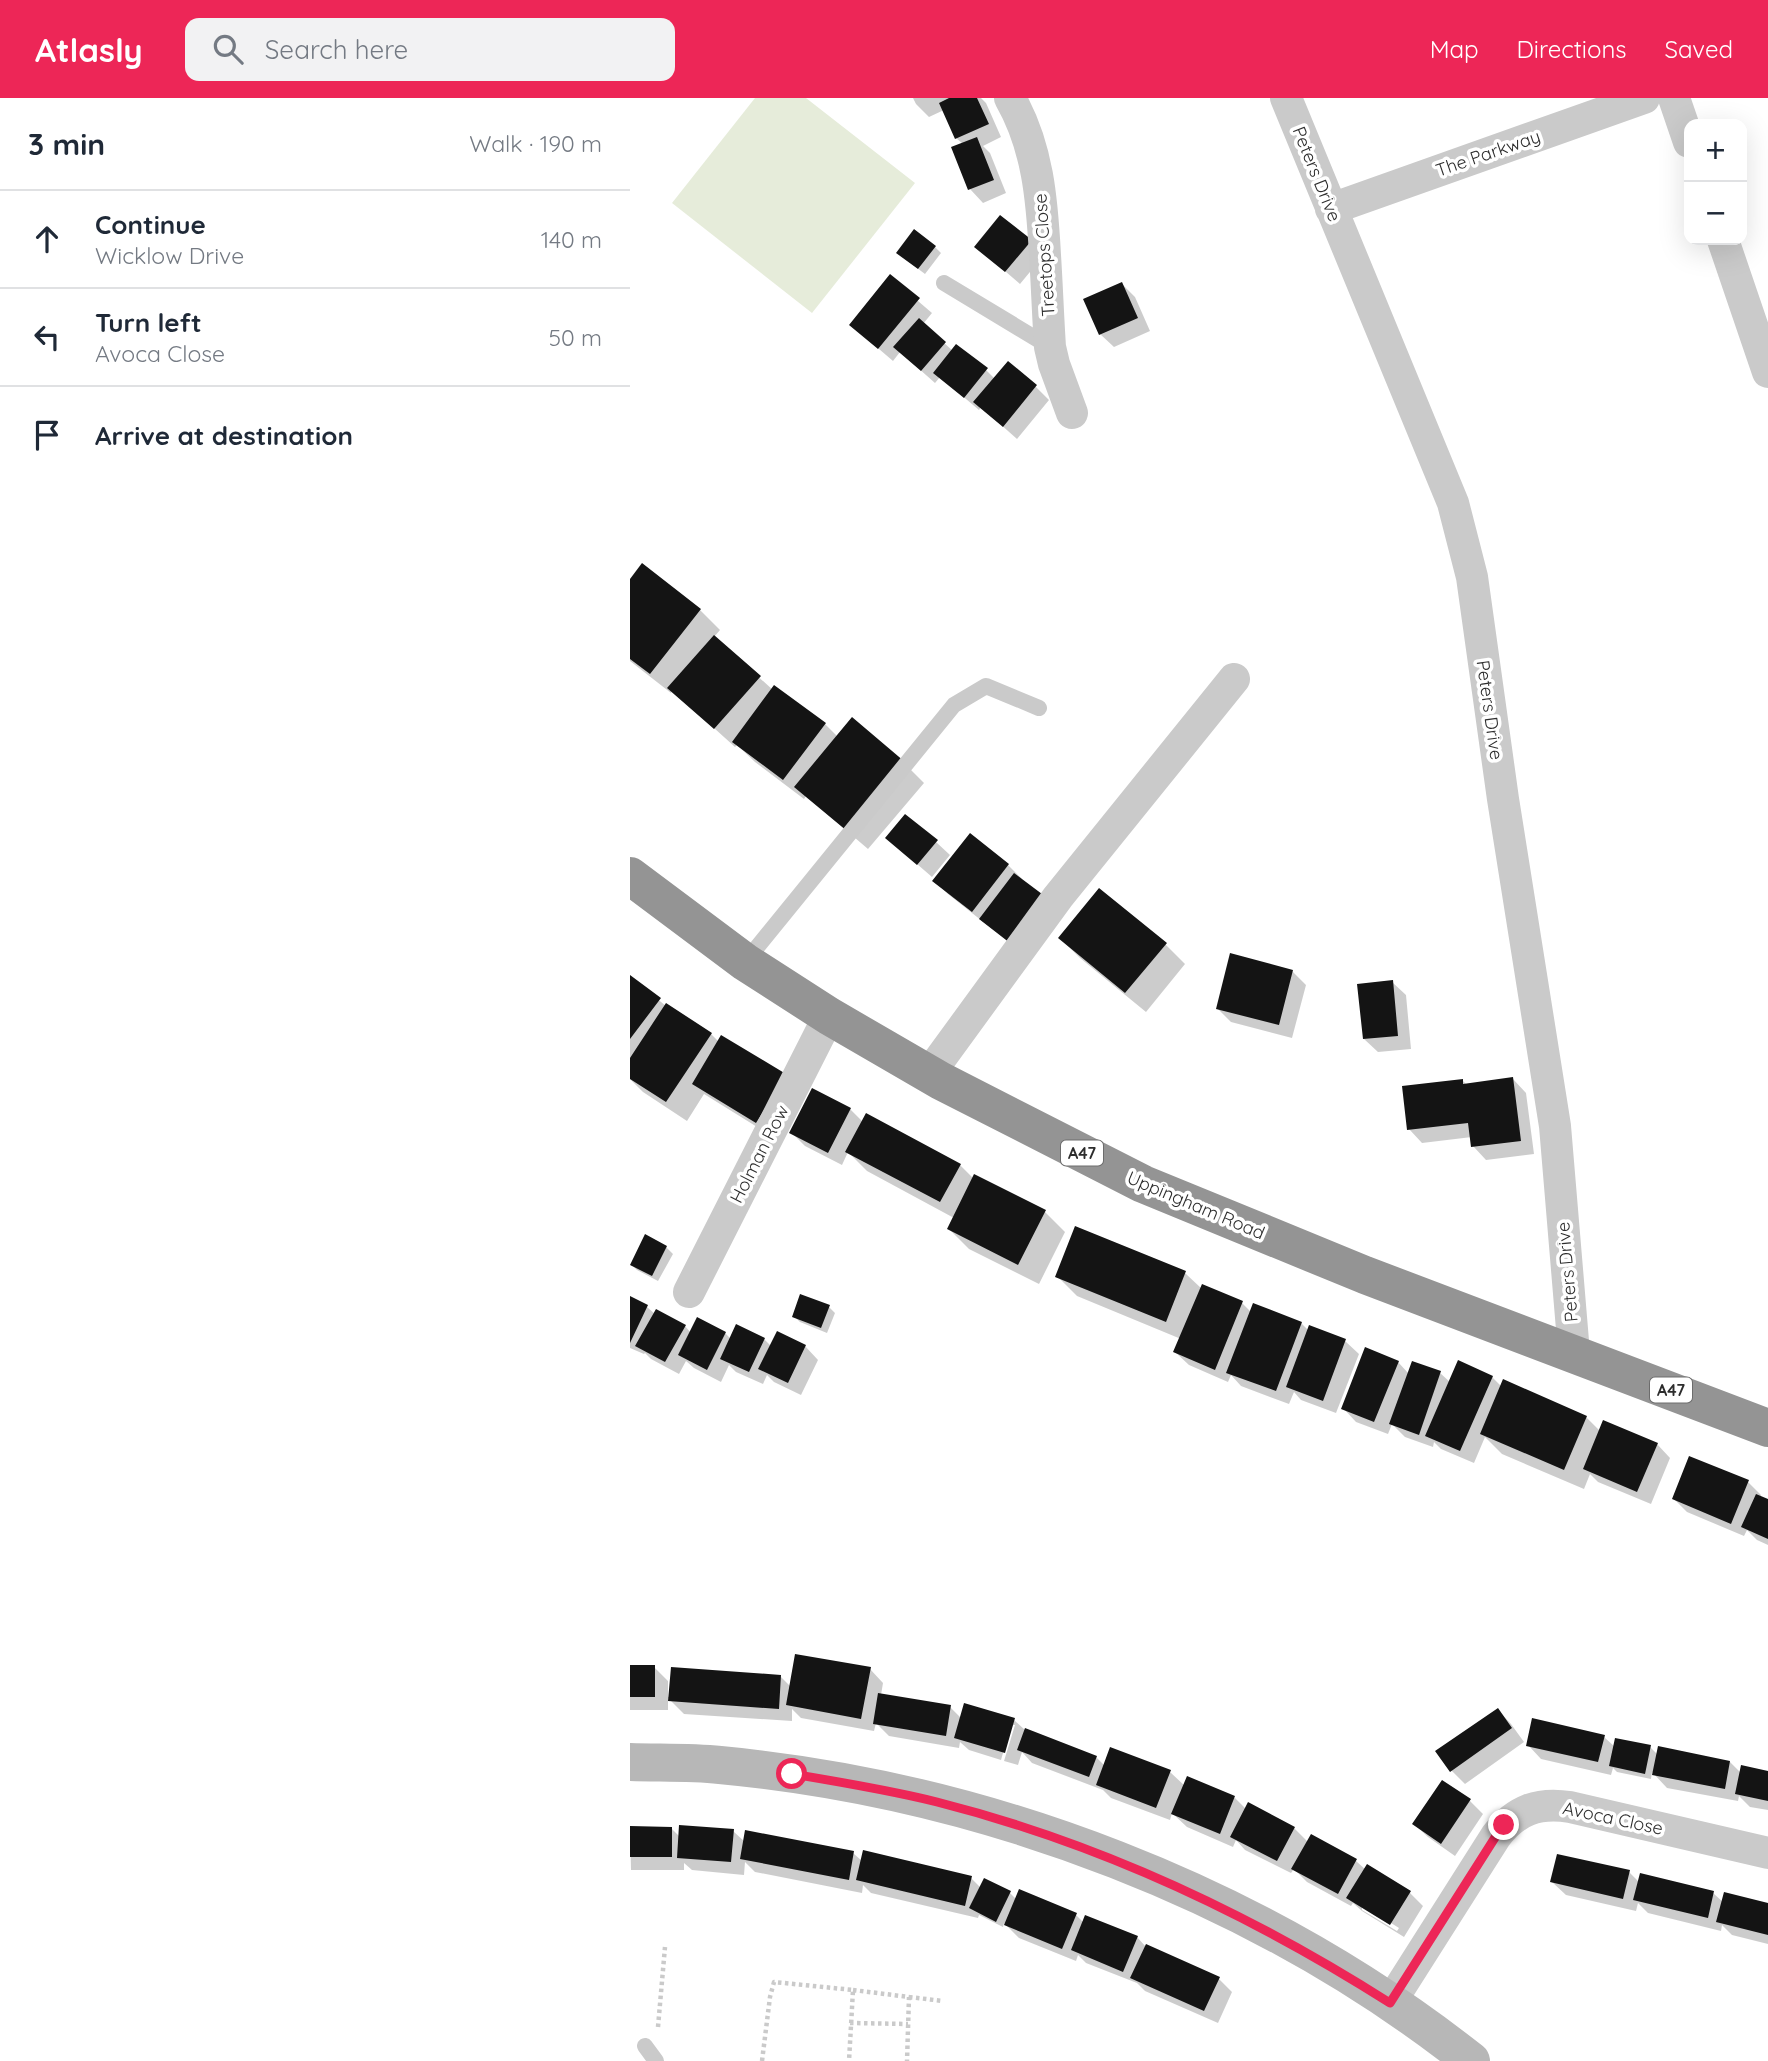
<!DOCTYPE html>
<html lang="en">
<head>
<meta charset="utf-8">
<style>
	body { margin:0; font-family:Quicksand,sans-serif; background:#f2f2f3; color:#1f2937 }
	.controls { position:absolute; right:21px; top:21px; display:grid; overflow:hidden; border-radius:14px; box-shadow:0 7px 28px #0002 }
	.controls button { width:63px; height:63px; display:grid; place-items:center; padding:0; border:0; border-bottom:2px solid #e0e1e3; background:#fff; color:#1f2937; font:35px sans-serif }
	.stop { position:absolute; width:21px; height:21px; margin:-16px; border:5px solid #ed2657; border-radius:50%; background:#fff }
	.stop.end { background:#ed2657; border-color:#fff; box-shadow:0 2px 7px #0008 }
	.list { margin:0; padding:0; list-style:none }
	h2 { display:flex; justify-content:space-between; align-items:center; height:91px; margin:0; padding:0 28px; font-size:30px }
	h2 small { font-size:23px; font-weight:400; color:#747a83 }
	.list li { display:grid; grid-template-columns:46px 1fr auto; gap:21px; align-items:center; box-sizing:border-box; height:98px; padding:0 28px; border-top:2px solid #e0e1e3 }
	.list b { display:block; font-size:26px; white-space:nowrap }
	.list p { margin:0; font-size:23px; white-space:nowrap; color:#747a83 }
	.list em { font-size:23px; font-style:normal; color:#747a83 }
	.icon { flex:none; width:38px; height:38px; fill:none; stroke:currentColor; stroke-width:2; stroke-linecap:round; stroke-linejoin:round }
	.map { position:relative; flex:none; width:1138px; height:1963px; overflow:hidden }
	header { display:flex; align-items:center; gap:42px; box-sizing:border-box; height:98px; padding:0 35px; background:#ed2657; color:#fff }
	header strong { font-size:33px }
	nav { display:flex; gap:38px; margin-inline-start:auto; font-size:24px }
	.search { width:490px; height:63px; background:#f2f2f3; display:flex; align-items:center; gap:18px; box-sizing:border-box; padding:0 24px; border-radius:14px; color:#747a83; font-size:26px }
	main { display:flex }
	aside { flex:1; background:#fff }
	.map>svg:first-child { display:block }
	.garden { fill:#e6ecda }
	.shadow { fill:#0003; fill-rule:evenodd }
	.building { fill:#141414 }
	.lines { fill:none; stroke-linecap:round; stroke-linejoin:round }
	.path { stroke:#cacaca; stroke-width:4.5; stroke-dasharray:3.5 3.5; stroke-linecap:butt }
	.lane { stroke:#cacaca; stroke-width:16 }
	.street { stroke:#cacaca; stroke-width:32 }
	.secondary { stroke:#b7b7b7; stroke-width:38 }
	.highway { stroke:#949494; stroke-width:38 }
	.route { stroke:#ed2657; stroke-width:9 }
	.labels { text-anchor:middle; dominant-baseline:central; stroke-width:7; stroke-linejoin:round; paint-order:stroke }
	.shield { fill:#fff; stroke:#6c6c6c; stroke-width:2 }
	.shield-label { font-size:16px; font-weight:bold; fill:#2d2d2d }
	.street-label { font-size:18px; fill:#2d2d2d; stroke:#fff }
</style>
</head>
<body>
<header>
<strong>Atlasly</strong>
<div class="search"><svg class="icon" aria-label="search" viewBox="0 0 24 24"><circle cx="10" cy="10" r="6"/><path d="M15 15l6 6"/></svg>Search here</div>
<nav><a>Map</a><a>Directions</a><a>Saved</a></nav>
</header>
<main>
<aside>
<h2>3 min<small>Walk · 190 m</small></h2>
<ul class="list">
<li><svg class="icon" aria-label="ahead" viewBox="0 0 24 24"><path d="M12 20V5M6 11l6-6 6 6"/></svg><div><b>Continue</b><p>Wicklow Drive</p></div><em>140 m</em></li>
<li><svg class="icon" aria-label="left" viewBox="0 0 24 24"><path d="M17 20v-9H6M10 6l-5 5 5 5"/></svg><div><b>Turn left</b><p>Avoca Close</p></div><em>50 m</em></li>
<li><svg class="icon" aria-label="arrive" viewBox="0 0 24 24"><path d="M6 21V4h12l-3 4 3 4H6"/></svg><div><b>Arrive at destination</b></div></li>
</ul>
</aside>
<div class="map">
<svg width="1138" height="1963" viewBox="0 0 1138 1963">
	<rect width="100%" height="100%" fill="#fff"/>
	<path class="garden" d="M125 0H176L285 85 182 215 42 105Z"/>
	<path class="shadow" d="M283 0H351L356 5 371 39 353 48 360 55 376 95 353 105 340 91 333 46 326 40 314 12 299 19 286 6Z
		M371 119 414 157 390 186 347 149Z
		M305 149 311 155 295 176 275 161Z
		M260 179 302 215 293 226 323 253 356 272 365 281 406 289 419 302 387 341 351 309 349 312 310 279 305 285 270 254 263 263 221 227Z
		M492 186 505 199 520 233 484 249 470 236Z
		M0 484 70 512 90 532 84 539 143 592 195 626 208 639 274 665 294 685 238 751 176 698 174 701 125 664 107 647 105 649 42 592 41 595 0 563Z
		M340 738 378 767 392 781 395 857 318 796 305 783Z
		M257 740 306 744 320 757 302 779Z
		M430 840 535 846 555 866 516 914 450 860Z
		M662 873 676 887 662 940 601 924 588 911Z
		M0 879 36 908 81 936 89 944 155 978 140 1037 74 996 57 1023 13 994 0 981Z
		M762 884 776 897 781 951 748 954 734 941Z
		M883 981 896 995 904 1056 856 1062 843 1048 842 1039 792 1045 779 1031 833 983 837 987Z
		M220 1011 233 1024 330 1067 344 1081 415 1114 435 1134 409 1186 339 1151 319 1131 324 1120 237 1073 218 1054 212 1067 175 1048 162 1035Z
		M16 1138 36 1149 43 1156 28 1183 7 1172 1 1166Z
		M555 1175 572 1191 612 1205 621 1214 671 1225 679 1233 680 1230 715 1243 729 1256 706 1315 671 1302 664 1294 659 1306 611 1288 601 1277 598 1284 559 1267 545 1254 551 1241 447 1198 427 1178Z
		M0 1200 17 1209 25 1216 55 1228 61 1235H95L101 1241H134L141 1248H175L188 1262 171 1297 144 1284 137 1277 133 1286 106 1274 99 1267 91 1284 64 1270 56 1263 49 1276 21 1261 15 1255 14 1256 0 1250Z
		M199 1209 205 1215 197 1235 170 1224 164 1218Z
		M768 1264 779 1276 783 1265 810 1275 820 1284 862 1279 872 1289 956 1319 970 1333 1027 1346 1040 1360 1021 1406 968 1384 960 1376 954 1391 872 1356 855 1339 844 1365 811 1351 804 1344 803 1349 775 1339 762 1326 758 1336 726 1324 713 1310Z
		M1118 1384 1131 1397 1130 1400 1138 1403V1447L1127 1442 1117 1432 1114 1438 1057 1414 1044 1401Z
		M0 1569H24L38 1583V1599H40L150 1578 161 1589 240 1571 253 1585 251 1597 320 1609 331 1620 384 1622 395 1632 466 1659 475 1668 540 1674 555 1688 558 1681 605 1700 616 1711 664 1730 678 1744 726 1763 736 1772 780 1795 793 1808 774 1839 732 1813 723 1805 721 1808 677 1784 664 1771 661 1775 615 1752 606 1742 603 1749 557 1729 542 1715 540 1722 481 1700 473 1692 402 1665 392 1654 388 1667 374 1663 385 1627H381L371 1662 339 1652 330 1644 329 1650 259 1638 246 1625 244 1633 171 1620 162 1611V1623L54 1616 38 1600V1612H0ZM732 1807 769 1830 767 1833 732 1812Z
		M868 1612 881 1626 894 1644 835 1686 821 1672Z
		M974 1639 985 1649H1020L1028 1657 1100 1664 1111 1675H1138V1712L1120 1709 1109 1698 1108 1703 1037 1690 1022 1674 1021 1681 987 1674 983 1670 981 1677 911 1661 898 1647Z
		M840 1703 853 1716 825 1758 798 1739 784 1726Z
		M0 1730H41L50 1739 103 1733 115 1744 223 1755 232 1763 341 1780 351 1790 380 1795 386 1801 446 1817 454 1825 507 1839 516 1849 589 1881 602 1894 588 1925 515 1893 507 1885 456 1865 448 1857 446 1863 389 1840 374 1825 373 1829 349 1817 348 1820 241 1795 233 1787 232 1795 125 1774 115 1764 114 1777 62 1772 54 1765V1772H1Z
		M999 1774 1009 1784 1083 1795 1093 1804 1138 1807V1846L1102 1837 1092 1827 1091 1833 1018 1815 1008 1805 1006 1813 936 1797 922 1784Z"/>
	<path class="building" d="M319 0H347L359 26 325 41 309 5Z
		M347 39 364 82 338 92 321 49Z
		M370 117 402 142 375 174 344 149Z
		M284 131 306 148 288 171 266 155Z
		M260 176 290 200 248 251 219 227Z
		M492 184 508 220 469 237 453 201Z
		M289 220 316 244 291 273 263 249Z
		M326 246 358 270 334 300 303 275Z
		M378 263 407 287 373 329 343 304Z
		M12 465 71 511 20 576 0 561V481Z
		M84 537 131 578 84 631 37 590Z
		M144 587 196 625 153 682 102 644Z
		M222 619 275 664 217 733 164 689Z
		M275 716 308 742 287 767 255 740Z
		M340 735 379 766 342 814 302 783Z
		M384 775 416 799 380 845 349 821Z
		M469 790 537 845 495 895 428 840Z
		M600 855 663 872 649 927 586 911Z
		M0 877 31 900 0 941Z
		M763 882 768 938 733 941 727 886Z
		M36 905 82 935 36 1004 0 981V960Z
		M91 937 156 976 126 1025 62 986Z
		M883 979 891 1043 841 1049 838 1025 777 1032 772 988 833 981V986Z
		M182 990 221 1010 198 1055 159 1035Z
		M236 1015 331 1066 310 1104 215 1054Z
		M344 1076 416 1112 388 1167 317 1131Z
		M445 1128 556 1173 536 1224 425 1179Z
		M15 1136 37 1148 22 1178 0 1167Z
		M572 1186 613 1203 585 1272 543 1254Z
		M170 1196 200 1207 191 1230 162 1219Z
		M0 1198 18 1207 0 1245Z
		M623 1205 672 1224 646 1293 596 1275Z
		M26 1211 56 1227 35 1264 5 1248Z
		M67 1219 96 1234 77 1272 48 1257Z
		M106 1226 135 1240 119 1274 90 1261Z
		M679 1227 716 1241 693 1303 656 1289Z
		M147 1233 176 1247 158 1285 128 1271Z
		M735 1249 769 1263 744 1324 711 1311Z
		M828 1262 863 1278 830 1353 795 1338Z
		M782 1263 811 1273 789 1337 759 1326Z
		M873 1281 957 1318 934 1372 850 1336Z
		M973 1322 1028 1345 1007 1394 953 1371Z
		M1059 1358 1119 1382 1101 1426 1042 1401Z
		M1126 1396 1138 1401V1441L1111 1429Z
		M165 1556 241 1569 231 1621 156 1607Z
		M0 1567H25V1599H0Z
		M41 1569 151 1577 149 1611 38 1603Z
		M248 1595 321 1607 316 1638 243 1626Z
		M334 1605 385 1620 375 1655 324 1640Z
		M868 1610 882 1630 820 1674 805 1653Z
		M902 1620 975 1637 968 1664 896 1648Z
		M395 1630 467 1658 459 1679 387 1652Z
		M985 1640 1021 1647 1015 1676 979 1668Z
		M1028 1648 1100 1663 1095 1691 1022 1677Z
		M480 1649 541 1672 526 1710 466 1687Z
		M1111 1667 1138 1673V1703L1105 1696Z
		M557 1678 605 1698 590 1736 541 1716Z
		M812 1682 841 1701 811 1746 782 1726Z
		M618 1704 665 1729 647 1763 600 1739Z
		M49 1727 104 1731 101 1764 47 1760Z
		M0 1728 42 1729V1759H0Z
		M115 1732 224 1753 219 1782 110 1761Z
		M681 1736 727 1761 708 1796 661 1771Z
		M233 1752 342 1778 335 1808 226 1782Z
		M927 1756 1000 1772 993 1801 920 1784Z
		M737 1766 781 1793 760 1827 716 1800Z
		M1010 1775 1084 1793 1078 1820 1003 1802Z
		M354 1780 381 1793 366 1824 339 1810Z
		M389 1791 447 1815 432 1851 374 1827Z
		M1094 1794 1138 1805V1837L1086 1824Z
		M455 1817 508 1838 493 1874 441 1852Z
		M516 1846 590 1879 574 1913 500 1880Z"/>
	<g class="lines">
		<path class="path" d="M223 1892 279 1899 277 1963
			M279 1899 313 1903
			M220 1925 278 1926
			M28 1929 35 1849
			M132 1963 140 1899 144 1884 223 1892 219 1963"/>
		<path class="lane" d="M314 185 420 249
			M115 864 324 607 356 588 409 610
			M15 1948 26 1963"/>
		<path class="street" d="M380 0C408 49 412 102 415 157 417 188 418 219 420 249L424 266 442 315
			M656 0 823 405 842 479 873 701 925 1028 944 1255
			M1044 0 1059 44
			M701 111 1014 0
			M1093 142 1138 274
			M299 976 428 799 604 581
			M59 1194 199 918
			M760 1905 866 1738C886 1712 908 1704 940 1709L1138 1755"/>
		<path class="secondary" d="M0 1664C30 1665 60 1664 90 1667 357 1692 630 1796 841 1963"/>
		<path class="highway" d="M0 778 115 864 199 918 311 983 513 1086 735 1177 1138 1330"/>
	</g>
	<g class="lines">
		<path class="route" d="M162 1676C210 1684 259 1692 307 1704 469 1745 620 1816 760 1905L866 1738 874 1727"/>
	</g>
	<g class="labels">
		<g class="shield">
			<rect x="431" y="1042.5" width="42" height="25" rx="5"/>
			<rect x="1020" y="1279.5" width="42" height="25" rx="5"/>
		</g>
		<g class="shield-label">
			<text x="452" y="1055">A47</text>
			<text x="1041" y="1292">A47</text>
		</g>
		<g class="street-label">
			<text transform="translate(858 55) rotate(-19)">The Parkway</text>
			<text transform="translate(687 76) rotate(68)">Peters Drive</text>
			<text transform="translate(414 157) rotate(-94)">Treetops Close</text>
			<text transform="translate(860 612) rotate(82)">Peters Drive</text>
			<text transform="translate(129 1056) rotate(-63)">Holman Row</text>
			<text transform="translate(566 1107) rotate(23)">Uppingham Road</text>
			<text transform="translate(937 1174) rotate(-95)">Peters Drive</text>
			<text transform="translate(983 1720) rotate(12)">Avoca Close</text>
		</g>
	</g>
</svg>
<div class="controls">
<button>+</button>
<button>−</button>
</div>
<div class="stop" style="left:162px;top:1676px"></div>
<div class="stop end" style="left:874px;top:1727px"></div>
</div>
</main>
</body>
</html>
